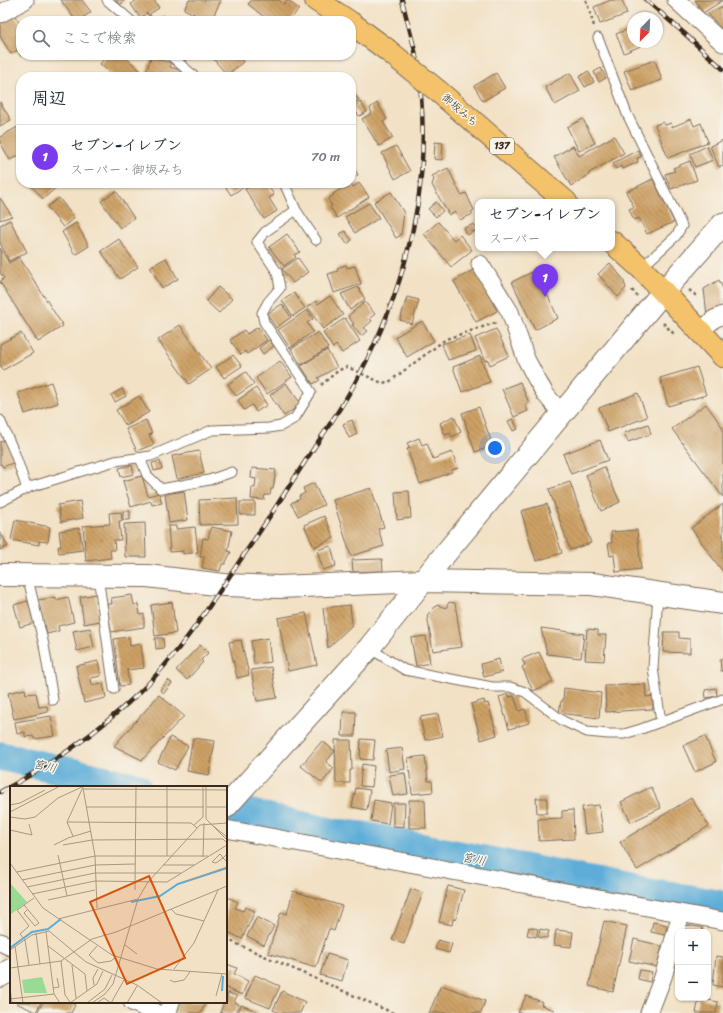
<!DOCTYPE html>
<html lang="ja">
<head>
<meta charset="utf-8">
<style>
	body { margin:0; font-family:Sriracha,"Klee One",sans-serif; background:#f6f6f7; color:#1f2937 }
	.controls { position:absolute; right:12px; bottom:12px; display:grid; overflow:hidden; border-radius:8px; box-shadow:0 1px 3px #0004 }
	.controls button { width:36px; height:36px; display:grid; place-items:center; padding:0; border:0; border-bottom:1px solid #e0e1e3; background:#fff; color:#1f2937; font:20px sans-serif }
	.compass { position:absolute; left:627px; top:12px; width:36px; height:36px; border-radius:50%; background:#fff; box-shadow:0 1px 3px #0004; rotate:204deg }
	.you { position:absolute; left:495px; top:448px; width:14px; height:14px; margin:-10px; border:3px solid #fff; border-radius:50%; background:#1a73e8; box-shadow:0 0 0 6px #1a73e833 }
	.badge { display:grid; place-items:center; width:26px; height:26px; border-radius:50%; background:#7c3aed; color:#fff; font-size:13px; font-weight:700 }
	.pin { position:absolute; translate:-50% -33px; filter:drop-shadow(0 1px 2px #0008) }
	.pin::after { content:''; position:absolute; top:21px; width:14px; height:12px; background:inherit; clip-path:polygon(0 0,100% 0,50% 100%) }
	.popup { position:absolute; left:475px; top:199px; width:140px; height:52px; box-sizing:border-box; display:grid; place-content:center; border-radius:8px; background:#fff; filter:drop-shadow(0 1px 3px #0005); font-size:13px; white-space:nowrap; color:#747a83 }
	.popup b { font-size:15px; color:#1f2937 }
	.popup::after { content:''; position:absolute; left:50%; top:100%; margin-left:-8px; border:8px solid transparent; border-top-color:#fff }
	.list { margin:0; padding:0; list-style:none }
	h2 { display:flex; justify-content:space-between; align-items:center; height:52px; margin:0; padding:0 16px; font-size:17px }
	h2 small { font-size:13px; font-weight:400; color:#747a83 }
	.list li { display:grid; grid-template-columns:26px 1fr auto; gap:12px; align-items:center; box-sizing:border-box; height:64px; padding:0 16px; border-top:1px solid #e0e1e3 }
	.list b { display:block; font-size:15px; white-space:nowrap }
	.list p { margin:0; font-size:13px; white-space:nowrap; color:#747a83 }
	.list em { font-size:13px; font-style:normal; color:#747a83 }
	.icon { flex:none; width:22px; height:22px; fill:none; stroke:currentColor; stroke-width:2; stroke-linecap:round; stroke-linejoin:round }
	.map { position:relative; flex:none; width:723px; height:1013px; overflow:hidden }
	.search { position:absolute; background:#fff; box-shadow:0 1px 3px #0004; left:16px; top:16px; width:340px; height:44px; display:flex; align-items:center; gap:10px; box-sizing:border-box; padding:0 14px; border-radius:16px; color:#747a83; font-size:15px }
	.panel { position:absolute; background:#fff; box-shadow:0 1px 3px #0004; left:16px; top:72px; width:340px; height:116px; border-radius:16px }
	.map>svg:first-child { display:block }
	.lines { fill:none; stroke-linecap:round; stroke-linejoin:round }
	.river { stroke:#5dadd8; stroke-width:29 }
	.building { fill:url(#building-back-hatch) }
	.service-casing { stroke:#7b6a58; stroke-width:11 }
	.minor-casing { stroke:#7b6a58; stroke-width:19 }
	.tertiary-casing { stroke:#7b6a58; stroke-width:24 }
	.trunk-casing { stroke:#7b6a58; stroke-width:24 }
	.path { stroke:#7b6a58; stroke-width:2.5; stroke-dasharray:3 3; stroke-linecap:butt }
	.service { stroke:#fff; stroke-width:9 }
	.minor { stroke:#fff; stroke-width:17 }
	.tertiary { stroke:#fff; stroke-width:22 }
	.trunk { stroke:#f3c26a; stroke-width:22 }
	.rail-casing { stroke:#3b2a1e; stroke-width:4.5 }
	.rail { stroke:#f7f3e8; stroke-width:3; stroke-dasharray:9; stroke-linecap:butt }
	.trunk-bridge-casing { stroke:#7b6a58; stroke-width:24; stroke-linecap:butt }
	.trunk-bridge { stroke:#f3c26a; stroke-width:22 }
	.labels { text-anchor:middle; dominant-baseline:central; stroke-width:3; stroke-linejoin:round; paint-order:stroke }
	.shield { fill:#f7f3e8; stroke:#73665b; stroke-width:1 }
	.shield-label { font-size:10px; font-weight:bold; fill:#3b2a1e }
	.street-label { font-size:11px; fill:#3b2a1e; stroke:#f7f3e8 }
	.water-label { font-size:12px; font-style:italic; fill:#47585f; stroke:#f7f3e8 }
	.inset-river { fill:none; stroke:#5dadd8; stroke-width:2 }
	.inset-road { fill:none; stroke:#a99882; stroke-width:1 }
	.view { fill:#d7540e; fill-opacity:0.15; stroke:#d7540e; stroke-width:2 }
	.inset-edge { fill:none; stroke:#3b2a1e; stroke-width:2 }
</style>
</head>
<body>
<div class="map">
<svg width="723" height="1013" viewBox="0 0 723 1013">
	<defs>
		<pattern id="building-back-hatch" width="6" height="6" patternUnits="userSpaceOnUse"><rect width="6" height="6" fill="#cda166"/><path d="M-1 5l2 2M0 0l6 6M5-1l2 2" fill="none" stroke="#a88353"/></pattern>
	</defs>
	<rect width="100%" height="100%" fill="#f7f3e8"/>
	<filter id="ink" filterUnits="userSpaceOnUse"><feTurbulence type="fractalNoise" baseFrequency=".025" numOctaves="2"/><feDisplacementMap in="SourceGraphic" scale="8" xChannelSelector="R" yChannelSelector="G"/><feConvolveMatrix kernelMatrix="1 2 1 2 8 2 1 2 1" color-interpolation-filters="sRGB"/></filter>
	<filter id="wash" filterUnits="userSpaceOnUse"><feTurbulence type="fractalNoise" baseFrequency=".012" numOctaves="4" result="noise"/><feDisplacementMap in="SourceGraphic" scale="16" xChannelSelector="R" yChannelSelector="G"/><feGaussianBlur stdDeviation="0.9" result="paint"/><feColorMatrix in="noise" values="0 0 0 0 0 0 0 0 0 0 0 0 0 0 0 0 0 1.4 0 .05"/><feComposite in="paint" operator="in"/></filter>
	<g filter="url(#wash)">
		<rect width="100%" height="100%" fill="#f2e1c5"/>
		<g class="lines">
			<path class="river" d="M0 756 137 787
				M226 808 334 833 364 836 655 894H662L723 905"/>
		</g>
		<g id="blocks">
			<path class="building" d="M61 0H82L91 12 78 21H76Z
				M114 0H125L119 6Z
				M137 0H154L159 8 148 15 147 13 140 18 131 4Z
				M189 0H221L211 21H196L192 19 194 14 184 9Z
				M252 0H279L284 4 288 0 299 9 289 21H269L248 4Z
				M611 0H622L627 14 600 24 594 7Z
				M695 0H723L703 13Z
				M723 6V30L708 14Z
				M14 14 21 26V56L18 50 11 54 0 36V23Z
				M150 15 156 21H144Z
				M163 15 170 21H158Z
				M633 27V42H650L624 53 616 34Z
				M107 55H123L142 72 137 77H115L100 64Z
				M178 55H190L185 61Z
				M210 55H237L243 62 227 75Z
				M151 57 171 63 170 67 180 70 178 73 181 74 180 77H145Z
				M655 60 662 80 632 91 624 71Z
				M601 68 606 78 599 82 594 72Z
				M588 71 594 82 585 87 579 77Z
				M496 73 505 88 483 101 474 86Z
				M570 73 580 91 555 105 545 87Z
				M351 91 359 100 354 104 351 100Z
				M0 102 11 120 0 126Z
				M361 102 367 112 359 116 353 107Z
				M377 103 387 119 383 122 393 138 379 146 362 119 372 113 370 108Z
				M583 119 595 143 579 151 567 127Z
				M691 119 694 126 701 123 708 142 668 158 655 125 663 122 665 125 671 123 672 127Z
				M21 125V154L10 160 0 142V137Z
				M614 136 624 153 589 173V175L571 186 554 157 573 146 579 156Z
				M723 140V165L719 167 710 146Z
				M435 142 443 143 442 160 434 159Z
				M396 146 410 171 395 179 382 153Z
				M707 146 713 160 695 167 690 154Z
				M638 150 641 157 637 158 638 162 623 169 621 166 616 169 613 163Z
				M690 161 697 180 671 189 665 174 675 171 673 168Z
				M354 168 358 175 351 179V170Z
				M448 168 461 195 466 193 474 210 471 212 473 214 460 220 455 212 449 215 432 185 434 179 432 176Z
				M653 179 674 222 647 234 639 218 634 220 629 209 634 207 626 192Z
				M29 183H55L58 186 43 199Z
				M223 183H243L245 186 231 195Z
				M256 183H266L274 195 269 198 277 211 264 219 245 189Z
				M350 183 353 187 359 183 369 197 337 218 330 207 332 206 328 199 334 195 333 194Z
				M116 191 134 218 120 228 101 201Z
				M391 192 404 213 401 235 396 238 374 202Z
				M0 198 12 216 0 220Z
				M59 198 74 218 63 227 47 207Z
				M436 202 443 211 436 217 428 209Z
				M369 203 379 218 355 233 345 217Z
				M10 220 27 252 9 261 0 243V225Z
				M438 222 454 240 460 235 472 250 451 267 424 234Z
				M76 223 89 246 75 255 62 232Z
				M474 224 477 230 467 235 464 228Z
				M345 231 352 240 347 244 340 234Z
				M287 234 300 252 294 255 296 257 284 266 269 247Z
				M119 239 138 267 120 279 101 251Z
				M0 248 9 263 19 257 63 326 38 342 0 282 4 278 0 273Z
				M166 258 178 279 162 288 150 267Z
				M298 258 308 272 293 283 282 269Z
				M610 263 623 279 626 288 618 297 598 274Z
				M346 265 347 268 355 266 361 284 334 293 328 274 338 271 337 268Z
				M475 269 497 311 476 322 454 281Z
				M536 270 558 318 535 330 512 282Z
				M719 280 723 289V309L707 316 704 289Z
				M218 287 232 299 219 313 206 301Z
				M358 287 365 299 350 310 341 294Z
				M294 293 305 308 293 316 282 301Z
				M330 296 343 315 323 329 307 307 316 301 318 304Z
				M407 297 419 300 412 324 400 320Z
				M365 302 375 314 370 318 372 321 364 328 368 331 361 336 352 325 354 324 348 316Z
				M282 304 291 317 276 328 267 314Z
				M307 310 313 319 307 323 313 332 290 348 278 330Z
				M345 318 360 341 342 353 336 345 333 348 323 333Z
				M422 321 434 341 407 357 395 337Z
				M180 325 211 369 189 384 158 340Z
				M258 327 267 340 247 354 245 351 241 355 230 340 244 330 247 334Z
				M496 329 509 356 490 365 488 360 485 361 475 338Z
				M318 332 328 348 301 365 291 349Z
				M21 333 33 353 3 370 0 364V344Z
				M470 335 476 351 448 360 442 344Z
				M269 340 274 346 263 354 259 348Z
				M327 350 337 367 318 378 320 380 313 384 301 366Z
				M233 355 242 366 224 378 216 367Z
				M480 356 490 382 462 392 453 367Z
				M280 361 292 377 267 394 256 378Z
				M697 367 706 395 668 406 660 378Z
				M246 372 254 384 236 396 228 384Z
				M51 382 58 403 25 414 18 393Z
				M520 382 529 403 525 405 528 411 514 417 502 389Z
				M286 383 301 404 284 416 270 395Z
				M256 388 267 405 256 412 252 405 244 410 238 400Z
				M122 389 126 396 115 402 111 395Z
				M638 393 647 417 608 432 599 408Z
				M139 396 149 412 126 426 116 410Z
				M706 404 723 428V497L672 429Z
				M479 407 493 446 475 452 462 413Z
				M454 416 461 432 452 437 450 433 445 435 440 423Z
				M513 419 518 429 513 431 508 421Z
				M146 420 152 434 149 435 154 444 137 451 126 429Z
				M352 420 357 434 349 438 343 424Z
				M648 424 651 434 628 442 624 433Z
				M419 438 422 445 427 443 433 459 452 452 458 468 452 470V472L420 484 407 449 410 448 407 443Z
				M5 440 15 462 3 467 1 464 0 465V442Z
				M600 440 608 460 571 474 563 454Z
				M199 451 204 473 177 479 172 456Z
				M160 461 162 469 154 471 152 463Z
				M132 465 134 474 121 477 119 468Z
				M604 467 620 502 601 511 586 475Z
				M252 468 276 470 273 489H271L270 495H265L264 500 251 499 252 487 255 488 256 479 251 478Z
				M142 476 148 496 159 493 162 503 152 505 151 501 131 507 123 481Z
				M570 482 591 543 570 550 549 489Z
				M314 483 324 505 298 516 291 503 300 499 299 496 305 493 303 488Z
				M371 488 384 527 378 529 384 546 351 556 333 500Z
				M184 491 188 520 169 523 165 494Z
				M409 491 411 518 397 520 395 492Z
				M237 498 238 524 200 525 199 500Z
				M80 501 83 518 61 522 58 505Z
				M240 502H255V515H240Z
				M547 504 562 553 536 561 521 511Z
				M723 504V572L691 528Z
				M123 511H130V520H123Z
				M121 512 122 521H119L121 540H114L115 550H110L111 558 86 561 83 526 110 524 109 513Z
				M324 516 334 538 314 547 304 525Z
				M15 520 50 527 48 542 39 541V545L11 540Z
				M145 523 146 557H125L124 524Z
				M168 526H176V529L195 527 198 552 183 554V551L170 552Z
				M211 527 232 531 228 551 231 552 225 564H222L220 571 202 568 204 557H200L203 538 208 539Z
				M79 528 83 550 59 553 58 547 61 546 59 531Z
				M637 530 641 569 616 572 614 555 610 556 608 543H612L611 532Z
				M0 532 8 546 0 550Z
				M331 546 336 566 323 570 317 550Z
				M382 559 383 571 353 572 352 560Z
				M96 594 100 621 84 624 80 597Z
				M132 595 134 605 138 604 140 615 144 614V627L111 632 107 604H112L111 598Z
				M56 597V600L68 597 74 622 58 626 59 631 47 634 45 625H43L38 600Z
				M28 601 34 623 20 627 14 605Z
				M172 602 176 633 155 636 151 605Z
				M449 602 455 603 462 647 433 651 427 615 437 605 446 608Z
				M350 605 352 625 328 648 323 608Z
				M306 613 317 665 288 671 278 618Z
				M90 628 94 647 77 651 73 631Z
				M541 628 584 634 581 658 547 654Z
				M587 629 598 630V635H606L604 661 585 660Z
				M664 632H679V638L690 639V653L663 652Z
				M426 636 430 663 416 666 411 638Z
				M129 637 130 646 141 644 144 668 127 670 129 685 120 686 114 639Z
				M155 638H163L164 648 156 649Z
				M268 638 271 662 254 664 251 641Z
				M241 640 249 675 237 678 229 642Z
				M200 645 208 653 201 660 203 662 187 680 176 670Z
				M539 652 553 682 533 691 522 667 525 665 522 659Z
				M499 659 502 672 484 677 481 664Z
				M720 659H723V671H721Z
				M98 661 101 676 91 678 92 685 103 683 106 698 84 703 76 666Z
				M271 667 277 698 257 701 251 670Z
				M168 680 172 683 164 693 160 690Z
				M645 684 646 697 653 696V709L606 712 605 686Z
				M564 688 601 693 599 718 559 713 561 701H563Z
				M716 688 717 696 706 698 705 690Z
				M25 689 26 694 36 693 39 707 47 706 48 712 14 719 8 693Z
				M509 694V697L514 696 519 711 525 709 529 723 509 729 499 697Z
				M159 695 184 716 142 760 114 746Z
				M484 700 485 704 488 703 497 735 481 740 471 704Z
				M343 712H356L355 736H342Z
				M438 714 443 736 425 740 420 717Z
				M51 716 55 736 34 739 33 736 25 737V732L17 734 15 722Z
				M705 736 716 762 695 772 683 746Z
				M170 737 188 746 175 770 158 762Z
				M193 738 215 741 209 775 187 771Z
				M361 739 375 740 373 760 360 759Z
				M335 740H351L352 770H350V783H336Z
				M322 741 335 751 326 762 334 768 322 783 301 766Z
				M402 748 405 769 389 772 386 750Z
				M425 756 428 781H432L433 792 412 794 408 758Z
				M362 764 374 766 372 787 360 786Z
				M405 773 408 794 393 796 389 775Z
				M651 787 661 808 631 822 621 802Z
				M356 788 370 790 367 810 352 807Z
				M536 798H547V813H537Z
				M691 798 709 826 637 870 620 842Z
				M374 800 391 803 388 824 371 821Z
				M409 800H425L426 828H409Z
				M393 803H405L404 827 393 826Z
				M599 805 603 832 585 834 582 807Z
				M573 810 574 839 539 841 538 819 562 818V811Z
				M448 886 464 890 456 920 453 919 452 925 439 922Z
				M411 889 423 893 404 944 392 940Z
				M293 891 342 906 334 931 329 929 316 968 268 953 281 912 287 914Z
				M227 897 238 902 235 908 243 911 245 907 255 911 242 939 226 931Z
				M257 917 274 926 264 945 247 936Z
				M604 921 627 926 613 992 589 986Z
				M653 922 667 925 665 935 651 932Z
				M686 925 703 928 702 932H685Z
				M529 927 538 929 536 937 527 935Z
				M540 929 549 931 547 938 538 937Z
				M556 930 573 932 571 947 554 945Z
				M634 939 662 946 657 967 629 961Z
				M438 940 452 944 449 953 435 949Z
				M327 954 348 960 342 981 320 975Z
				M716 956 723 957V987L713 985Z
				M227 964 237 968 234 974 248 981 242 995 226 988V967Z
				M640 970 652 972 650 982 638 979Z
				M255 975 280 986 270 1008 245 998Z
				M441 985 485 1001 481 1013H429Z
				M282 991 305 1002 300 1013H280L273 1010Z
				M228 993 237 996 234 1002 239 1004 235 1013H220L224 1002H226Z
				M526 996 542 1002 541 1005 554 1010 553 1013H518Z
				M699 998 718 1002 716 1013H696Z
				M17 1002H41L36 1012 16 1003Z
				M43 1002H69L75 1005 71 1013H37Z
				M177 1002H206L201 1013H172Z
				M241 1005 259 1012 258 1013H238Z"/>
		</g>
	</g>
	<g filter="url(#ink)">
		<use href="#blocks" fill-opacity="0" stroke="#7b6a58" stroke-width="1"/>
		<g class="lines">
			<defs>
				<path id="service" d="M107 0 131 21
					M598 38 627 114 682 226 676 236 641 268
					M170 55 195 77
					M284 183 296 210 316 240
					M0 420 15 454 27 489
					M140 458 147 475 161 489 209 480 232 472
					M0 502 30 487 115 461 151 456 212 430 269 428 281 426 295 418 311 392 264 322 262 313 268 302 280 288 277 272 257 242 265 232 296 210
					M27 575 44 645 53 700
					M98 576 114 689
					M658 594 653 668 661 722
					M369 648 405 670 492 687H510L525 692 563 721 587 732 608 734H624L641 729 723 699"/>
				<path id="minor" d="M676 0 723 43
					M0 14 25 0
					M480 264 510 312 526 359 537 380 546 395 562 414
					M700 332 714 319 723 315
					M226 829 723 921
					M0 942 11 947
					M132 1002 156 1013
					M167 1013 171 1002
					M649 1013 663 977 681 914"/>
				<path id="tertiary" d="M0 575 147 576 224 585 279 587 423 581 592 584 723 603
					M226 807 369 648 440 560 663 292 723 224
					M0 976 11 970"/>
				<path id="trunk" d="M316 0 348 21
					M351 23 386 49
					M438 91 566 202
					M612 242 641 268 723 356"/>
			</defs>
			<use href="#service" class="service-casing"/>
			<use href="#minor" class="minor-casing"/>
			<use href="#tertiary" class="tertiary-casing"/>
			<use href="#trunk" class="trunk-casing"/>
			<path class="path" d="M586 0 594 26
				M632 290 637 296
				M689 290 698 297
				M663 323 675 335
				M321 385 339 370 347 367 382 383 389 382 446 339 498 322
				M226 939 393 1013"/>
			<use href="#service" class="service"/>
			<use href="#minor" class="minor"/>
			<use href="#tertiary" class="tertiary"/>
			<use href="#trunk" class="trunk"/>
			<defs>
				<path id="rail" d="M646 0 685 34 723 69
					M0 792C53 764 95 734 139 693 181 652 213 601 245 553 267 522 287 489 308 457 325 431 344 405 358 377 388 322 408 264 418 202 425 153 424 100 415 51 411 34 406 17 402 0"/>
			</defs>
			<use href="#rail" class="rail-casing"/>
			<use href="#rail" class="rail"/>
			<defs>
				<path id="trunk-bridge" d="M386 49 438 91"/>
			</defs>
			<use href="#trunk-bridge" class="trunk-bridge-casing"/>
			<use href="#trunk-bridge" class="trunk-bridge"/>
		</g>
	</g>
	<g class="labels">
		<rect class="shield" x="490" y="138" width="24" height="16" rx="3"/>
		<g class="shield-label">
			<text x="502" y="146">137</text>
		</g>
		<g class="street-label">
			<text transform="translate(460 110) rotate(41)">御坂みち</text>
		</g>
		<g class="water-label">
			<text transform="translate(45 766) rotate(13)">宮川</text>
			<text transform="translate(474 859) rotate(11)">宮川</text>
		</g>
	</g>
	<g transform="translate(10 786)">
		<rect width="217" height="217" fill="#f2e1c5"/>
		<path d="M0 97 17 116 0 129Z" fill="#98db93"/>
		<path d="M32 191 37 207H14L12 194Z" fill="#98db93"/>
		<path class="inset-river" d="M121 116 150 110 168 98 217 82M217 158V177M0 162 22 146 38 143 51 133M212 205 213 190"/>
		<path class="inset-road" d="M157 0V70M196 0V33L217 54M73 1 57 36 181 37 187 42M73 2 85 70 87 122M73 3 217 4M0 19 10 17 35 4M76 21H194M197 21H217M0 26 50 0M0 31 15 33 25 31 48 12 72 1M57 36 63 50M184 39 193 31V0M202 39 217 51M0 44 22 49 19 38M44 59 58 52 81 45M53 59 82 54 213 53 217 57M48 69 57 110M217 69H216L213 72 206 77 202 76 210 68 211 69 213 72 217 76M193 71 194 37M0 77 33 122 102 169 147 183 217 188M153 79H184M7 86 85 70H198M12 94 85 79 125 78M177 95 217 81M17 101 85 87H171M125 104 126 0M22 108 85 95 157 96 217 59M38 114 85 104M14 119 29 137 25 140 14 127 17 124M161 123 166 128 194 135M48 133 128 113M36 146 44 208 50 217M26 147 30 178M115 159 127 168M5 160 13 217M38 160 75 188 77 205M87 160 79 169 88 177 101 175 106 171M0 164 22 149 39 145 76 176 127 199 152 217M51 175 55 209 60 216M19 179 15 154 10 148 19 140 7 124 24 112M62 179 66 212M0 182 51 175 82 153 106 146 217 100M164 183 184 157 208 104M160 194 164 196 174 194 180 186M84 199 83 192 88 183M0 202 2 217M43 202 49 201 47 192M206 210 212 188M0 213 44 208M60 217 87 198 93 185M77 217 95 203 102 189M82 217 95 208 103 198 128 113 138 96 190 39 217 37M87 217 94 212 101 217M101 217 114 194M117 217 127 200"/>
		<path class="view" d="M139 90 175 172 117 198 80 116Z"/>
		<rect width="217" height="217" class="inset-edge"/>
	</g>
</svg>
<div class="controls">
<button>+</button>
<button>−</button>
</div>
<svg class="compass" viewBox="-18 -18 36 36"><path d="M0-13l5 13h-10z" fill="#e53935"/><path d="M0 13l5-13h-10z" fill="#747a83"/></svg>
<div class="you"></div>
<div class="pin badge" style="left:545px;top:297px">1</div>
<div class="popup"><b>セブン-イレブン</b>スーパー</div>
<div class="search"><svg class="icon" aria-label="search" viewBox="0 0 24 24"><circle cx="10" cy="10" r="6"/><path d="M15 15l6 6"/></svg>ここで検索</div>
<section class="panel">
<h2>周辺<small></small></h2>
<ul class="list">
<li><span class="badge">1</span><div><b>セブン-イレブン</b><p>スーパー · 御坂みち</p></div><em>70 m</em></li>
</ul>
</section>
</div>
</body>
</html>
